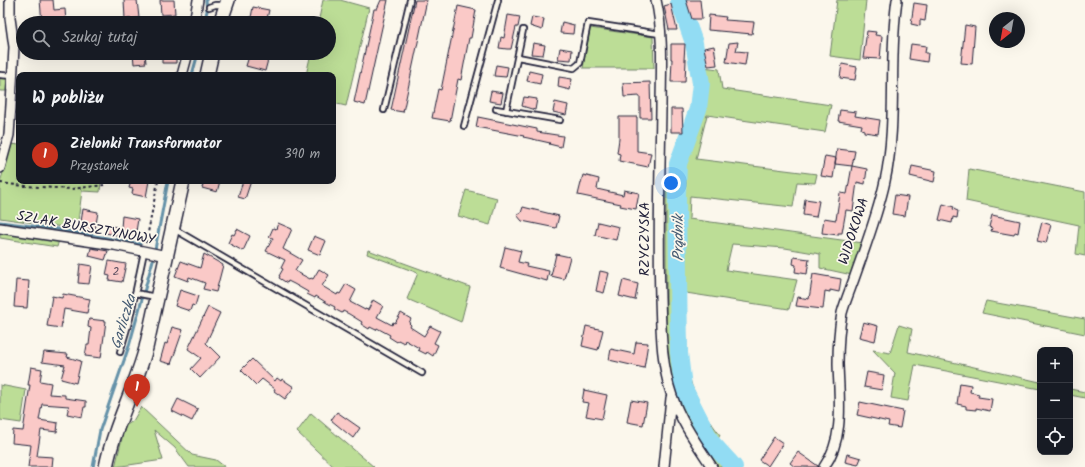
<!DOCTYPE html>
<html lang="pl">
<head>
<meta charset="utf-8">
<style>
	body { margin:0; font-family:Kalam,sans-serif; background:#20242c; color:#f1f3f6 }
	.controls { position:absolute; right:12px; bottom:12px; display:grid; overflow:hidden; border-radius:8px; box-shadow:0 4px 16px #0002 }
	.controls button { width:36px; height:36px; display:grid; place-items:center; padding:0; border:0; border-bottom:1px solid #363941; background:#171b24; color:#f1f3f6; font:20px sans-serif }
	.compass { position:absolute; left:989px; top:12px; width:36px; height:36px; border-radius:50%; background:#171b24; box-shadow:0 4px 16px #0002; rotate:211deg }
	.you { position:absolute; left:671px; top:183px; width:14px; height:14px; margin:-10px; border:3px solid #fff; border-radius:50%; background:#1a73e8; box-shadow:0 0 0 6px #1a73e833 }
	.badge { display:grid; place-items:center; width:26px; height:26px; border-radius:50%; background:#c8321e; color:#fff; font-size:13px; font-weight:700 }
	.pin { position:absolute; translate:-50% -33px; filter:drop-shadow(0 1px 2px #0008) }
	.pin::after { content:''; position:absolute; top:21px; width:14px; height:12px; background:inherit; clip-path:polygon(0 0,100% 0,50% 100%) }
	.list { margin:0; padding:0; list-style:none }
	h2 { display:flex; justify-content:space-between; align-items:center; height:52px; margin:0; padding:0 16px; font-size:17px }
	h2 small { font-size:13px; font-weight:400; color:#9ea1a6 }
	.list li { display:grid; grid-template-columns:26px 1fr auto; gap:12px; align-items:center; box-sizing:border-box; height:60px; padding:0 16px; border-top:1px solid #363941 }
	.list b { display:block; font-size:15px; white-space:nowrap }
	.list p { margin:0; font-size:13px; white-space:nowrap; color:#9ea1a6 }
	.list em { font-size:13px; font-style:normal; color:#9ea1a6 }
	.icon { flex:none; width:22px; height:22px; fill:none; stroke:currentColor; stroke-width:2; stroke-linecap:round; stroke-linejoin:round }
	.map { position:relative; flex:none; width:1085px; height:467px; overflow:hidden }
	.search { position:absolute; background:#171b24; box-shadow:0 4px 16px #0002; left:16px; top:16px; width:320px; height:44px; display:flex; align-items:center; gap:10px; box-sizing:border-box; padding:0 14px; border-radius:22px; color:#9ea1a6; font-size:15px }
	.panel { position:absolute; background:#171b24; box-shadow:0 4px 16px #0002; left:16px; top:72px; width:320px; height:112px; border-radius:8px }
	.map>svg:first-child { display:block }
	.green { fill:#bcdd96; stroke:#6f8068 }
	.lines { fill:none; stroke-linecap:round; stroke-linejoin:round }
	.stream { stroke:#6592a9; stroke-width:3 }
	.river { stroke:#92dcf3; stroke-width:18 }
	.building { fill:#fac9c7; stroke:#22223b }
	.service-casing { stroke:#22223b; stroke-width:8 }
	.minor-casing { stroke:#22223b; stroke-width:12 }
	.secondary-casing { stroke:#22223b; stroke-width:16 }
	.path { stroke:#22223b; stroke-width:2; stroke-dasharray:3 3; stroke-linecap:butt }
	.service { stroke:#fbf7ec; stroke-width:4.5 }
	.minor { stroke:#fbf7ec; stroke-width:9 }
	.secondary { stroke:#fbf7ec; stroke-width:13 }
	.labels { text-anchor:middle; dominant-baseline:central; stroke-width:3.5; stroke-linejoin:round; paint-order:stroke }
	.number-label { font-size:12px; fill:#584c5e }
	.street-label { font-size:14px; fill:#22223b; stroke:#fbf7ec }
	.water-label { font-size:15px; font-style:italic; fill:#445a72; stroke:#fbf7ec }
</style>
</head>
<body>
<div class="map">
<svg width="1085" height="467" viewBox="0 0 1085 467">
	<rect width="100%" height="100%" fill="#fbf7ec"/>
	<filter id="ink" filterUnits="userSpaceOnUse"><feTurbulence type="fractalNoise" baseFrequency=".025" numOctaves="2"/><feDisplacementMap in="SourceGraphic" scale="8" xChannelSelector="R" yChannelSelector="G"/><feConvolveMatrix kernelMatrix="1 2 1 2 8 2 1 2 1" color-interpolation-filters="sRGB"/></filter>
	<g filter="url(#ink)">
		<path class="green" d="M323 0H340L369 8 346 106 333 103V75H306L311 53H329V23H318Z
			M673 0H683L691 30 682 28Z
			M837 0H866L860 60 830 56Z
			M590 28 653 37 654 68H583Z
			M689 41H699L700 54 703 67 719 69 722 89 831 105 825 132 707 115 696 159 817 174 815 183 797 182 793 207 690 196 689 219 863 243 852 275 820 268V254L785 248 732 244 726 270 797 280 789 309 686 293 687 368 692 386 704 413 720 435 718 439 730 458 741 467H718L697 438 676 394 666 360V184L673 174 692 118 697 95 696 67 690 64Z
			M0 75 7 76 6 91H0Z
			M12 144 19 145V181H101L100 192 82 191 77 229 0 218V182Z
			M969 169 1085 192V256L1076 254 1079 225 966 201Z
			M466 190 497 198 490 225 458 216Z
			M0 233 59 240 57 247 0 238Z
			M368 250 470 287 461 322 407 299 418 273 367 254Z
			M986 301 1085 319V334L982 313Z
			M899 325 912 329 908 352 1040 382V389L915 365 908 401 891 398 895 373 873 350 890 353Z
			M0 385 26 390 21 423 0 420Z
			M1070 389 1085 392V398L1070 395Z
			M141 407 192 455 216 460 225 467H189L175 448 154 430 163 460 115 467 125 426 133 421Z
			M311 413 374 467H334L297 432Z"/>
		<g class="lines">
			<path class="stream" d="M204 23 207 11 206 0
				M192 75 198 53
				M0 222 57 229 140 244
				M93 467 100 430 129 346 153 260 168 181"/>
			<path class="river" d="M679 0 694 43 701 83 698 109 678 164 677 195 679 353 683 387 711 442 734 467"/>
		</g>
		<path class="building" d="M40 0H53L54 10 65 9 66 22 42 23Z
			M124 0H137L139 18 125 19Z
			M160 0H174L175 14 161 15Z
			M381 0H388L365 105 354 102 374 9H377Z
			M415 0H427L403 112 391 110Z
			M686 0H700L702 19H692Z
			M914 3 927 5 925 21 920 20V26L911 24Z
			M671 4 677 30H669L664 6Z
			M458 6 476 10 471 38H469L461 80 458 79 450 121 432 118 438 89 441 90Z
			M253 7 269 10 266 23H250Z
			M508 15 520 17 518 27H516L511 49H507L499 48 501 37 504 38Z
			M709 15 726 17 725 20 754 22 752 34 708 30Z
			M532 17 544 19 542 30 530 26Z
			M562 22 574 25 573 34 560 33Z
			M965 25 975 27 972 64 961 63Z
			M867 31 876 32 875 35 882 36 880 59 863 58Z
			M738 42 736 51 747 52 745 65 726 62 729 43Z
			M533 43 545 45 543 55 531 54Z
			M671 44H685L684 60H686L685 82H671L672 59H671Z
			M911 44 926 46 925 53H928L927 62 909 59Z
			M714 46 717 65 708 66 704 48Z
			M560 48 572 50 571 60 558 59Z
			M133 53H145L146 63 134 64Z
			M162 53H176V63H162Z
			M250 53H257L269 56 265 71 246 66Z
			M842 64 857 67 855 80 840 78Z
			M496 65 508 67 506 77 494 76Z
			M529 71 542 74 540 84 527 81Z
			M559 77 572 79 570 90 558 87Z
			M650 82 651 118H640V96L624 97 623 83Z
			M491 91 503 93 501 103 489 101Z
			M524 97 537 99 535 110 522 106Z
			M555 102 568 105 566 115 553 112Z
			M671 109H682L683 132H671Z
			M840 110 856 112 855 116 880 120 878 134 864 132V130L861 129 862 125 838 121Z
			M478 117 537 129V132L563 136 561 147 549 144 550 143 528 138 523 137 524 136 476 127Z
			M619 117H637V151L651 153 648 167 619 161 620 154 617 153 619 139Z
			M837 149 855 151 852 166 835 164Z
			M825 156 836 158 833 178 821 176Z
			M852 166 867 169 865 184 857 182 853 211 846 210 842 233H838V235L822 233 824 218 836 220 840 193 847 194Z
			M912 166 936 171 934 182 910 176Z
			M583 175 599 179 597 189 623 195 624 190 639 193 636 209 620 206 621 204 578 195Z
			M131 181H149L146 197 132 194 133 189 129 188Z
			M204 181H220L217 192 202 188Z
			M243 181H251L245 199 238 197Z
			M895 195 908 197 905 216 892 214Z
			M805 199 819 201 816 217 803 215Z
			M943 204 954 207 953 209 958 211 957 218 953 217 952 223 939 220Z
			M523 207 559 216 556 228 522 221 517 215 521 213Z
			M83 209 98 212 95 230 80 228Z
			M992 215 1020 221 1018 233 1015 232 1014 235 991 231 992 228 989 227Z
			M122 216 138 219 135 238 105 233 107 225 121 228Z
			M598 222 619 227 616 240 595 235Z
			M1042 222 1051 225 1046 243 1037 241Z
			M278 223 292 229 283 249 302 260 295 271 310 279 311 278 313 279 319 269 329 275 322 286 337 295 338 293 340 294 346 284 356 290 350 302 365 310V309L368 310 373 300 383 306 377 317 392 325 393 322 395 323 401 313 411 319 409 323 411 325 410 327 424 336 430 326 440 331 434 343 438 345 433 356 427 352 426 354 418 350 419 348 405 340 404 343 398 340 397 342 389 337 390 335 377 328 376 330 370 327 369 329 361 324 362 322 349 314 343 311 342 313 334 309 335 307 327 303 316 296 315 298 307 294 308 292 294 284 288 281 287 283 279 278 280 276H279L283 269 281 268 285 260 266 251 273 238 269 237 273 228 276 229Z
			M237 229 250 236 243 251 228 243 232 234 234 235Z
			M314 236 326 241 320 255 308 250Z
			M505 247 521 251 518 262 527 264 526 266 549 271 547 281 500 268Z
			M91 248 108 251 105 260 89 256Z
			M204 254 223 265 216 292 203 289 205 283 189 277 188 281 175 276 181 261 200 268Z
			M556 254 570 257 564 279 551 276Z
			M794 257 809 259 807 274 795 272 796 265 793 264Z
			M109 261 126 264 122 282 109 280 110 276 106 275Z
			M80 264 92 266 89 284 78 283Z
			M600 271 609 273 604 293 596 291Z
			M813 274 841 279 839 292 830 290V292L825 291 823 309 796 306 798 297 809 299Z
			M16 280 29 281 27 308 14 307Z
			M623 280 638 284 635 300 619 296Z
			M180 290 198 296 195 306 192 305 190 311 175 306Z
			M63 294 90 299 87 313 64 309 61 328 47 326 52 296 62 298Z
			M208 307 220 313 206 343 220 357 200 378 191 369 201 358 188 349Z
			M89 319 106 321 101 358 85 356 87 345H89L91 328 88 327Z
			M863 322 878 326 875 341 859 337Z
			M586 326 603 330 598 350 582 346Z
			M172 327 183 330 171 364 160 361 165 343 167 344Z
			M636 342 648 343 644 368 609 360 611 349 634 354Z
			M44 352 68 354 67 357 81 361 76 383 61 379 65 365 42 362Z
			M252 359 275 381 277 378 281 381 282 379 294 387 285 399 274 391 275 389 262 379 256 385 241 370Z
			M31 367 42 369 40 381 51 383 49 394 65 395V398L86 401V407H84L82 417 67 414 69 406 42 404 39 420 58 423 57 432 41 430 37 456 53 457 52 467H28L31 445 12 443 13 430 23 431 30 385H28Z
			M867 372 884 375 882 390 864 387Z
			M960 383 971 385 970 392 979 394 978 397 992 399 990 411 976 408V410L966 409V406L957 404Z
			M584 390 607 395 602 419 586 416 589 403 582 402Z
			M178 399 198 409 192 421 172 411Z
			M631 400 647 403 643 425 627 422Z
			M860 402 903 411 900 428 888 426 889 422 857 415Z
			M337 412 360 428 353 438 331 420Z
			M774 437 783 443 768 466 759 460Z
			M798 452 818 466V467H795L790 463Z
			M847 454 861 458 858 465 845 462Z"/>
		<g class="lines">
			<defs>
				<path id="service" d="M209 7 215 5H224
					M518 57 574 68 580 63 588 23 660 34
					M0 75 13 76
					M496 109 560 120
					M384 110 410 0
					M506 111 523 30
					M464 126 498 0
					M174 229 422 373
					M135 293 156 297
					M120 352 130 318 144 252"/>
				<path id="minor" d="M656 0C664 35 661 73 661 109 660 171 658 234 660 297 661 330 661 364 672 396 681 422 697 444 712 467
					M194 23 198 0
					M182 75 188 53
					M0 168 9 135 11 105 14 47 10 18V0
					M0 228 114 245 167 256
					M664 467 671 398
					M824 467C845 438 839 399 838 364 838 348 839 329 842 313 845 302 850 290 854 279 865 247 878 214 885 181 898 121 888 60 897 0"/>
				<path id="secondary" d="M220 23 228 0
					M207 75 212 53
					M106 467C114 426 135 389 146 348L183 181"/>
			</defs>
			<use href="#service" class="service-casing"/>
			<use href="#minor" class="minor-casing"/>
			<use href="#secondary" class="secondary-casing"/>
			<path class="path" d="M0 183 25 186 71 189 104 185
				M146 243 158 181"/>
			<use href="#service" class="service"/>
			<use href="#minor" class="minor"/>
			<use href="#secondary" class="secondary"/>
		</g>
	</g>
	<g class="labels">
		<g class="number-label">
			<text x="116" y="271">2</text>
		</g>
		<g class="street-label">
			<text transform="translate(86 228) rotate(10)">SZLAK BURSZTYNOWY</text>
			<text transform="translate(854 231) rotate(-72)">WIDOKOWA</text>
			<text transform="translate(645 239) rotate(-90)">RZYCZYSKA</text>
		</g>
		<g class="water-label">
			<text transform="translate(679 238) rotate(-90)">Prądnik</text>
			<text transform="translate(124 322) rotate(-73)">Garliczka</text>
		</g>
	</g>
</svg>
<div class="controls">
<button>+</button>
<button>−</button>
<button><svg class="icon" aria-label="locate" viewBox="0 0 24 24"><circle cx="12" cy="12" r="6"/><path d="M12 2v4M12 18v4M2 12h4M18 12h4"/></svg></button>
</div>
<svg class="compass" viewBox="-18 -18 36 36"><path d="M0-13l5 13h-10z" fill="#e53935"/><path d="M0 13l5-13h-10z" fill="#9ea1a6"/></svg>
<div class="you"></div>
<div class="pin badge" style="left:137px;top:407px">1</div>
<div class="search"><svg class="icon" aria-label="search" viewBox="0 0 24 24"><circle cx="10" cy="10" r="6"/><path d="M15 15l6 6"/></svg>Szukaj tutaj</div>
<section class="panel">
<h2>W pobliżu<small></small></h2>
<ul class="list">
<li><span class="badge">1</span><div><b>Zielonki Transformator</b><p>Przystanek</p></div><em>390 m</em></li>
</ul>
</section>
</div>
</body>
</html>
